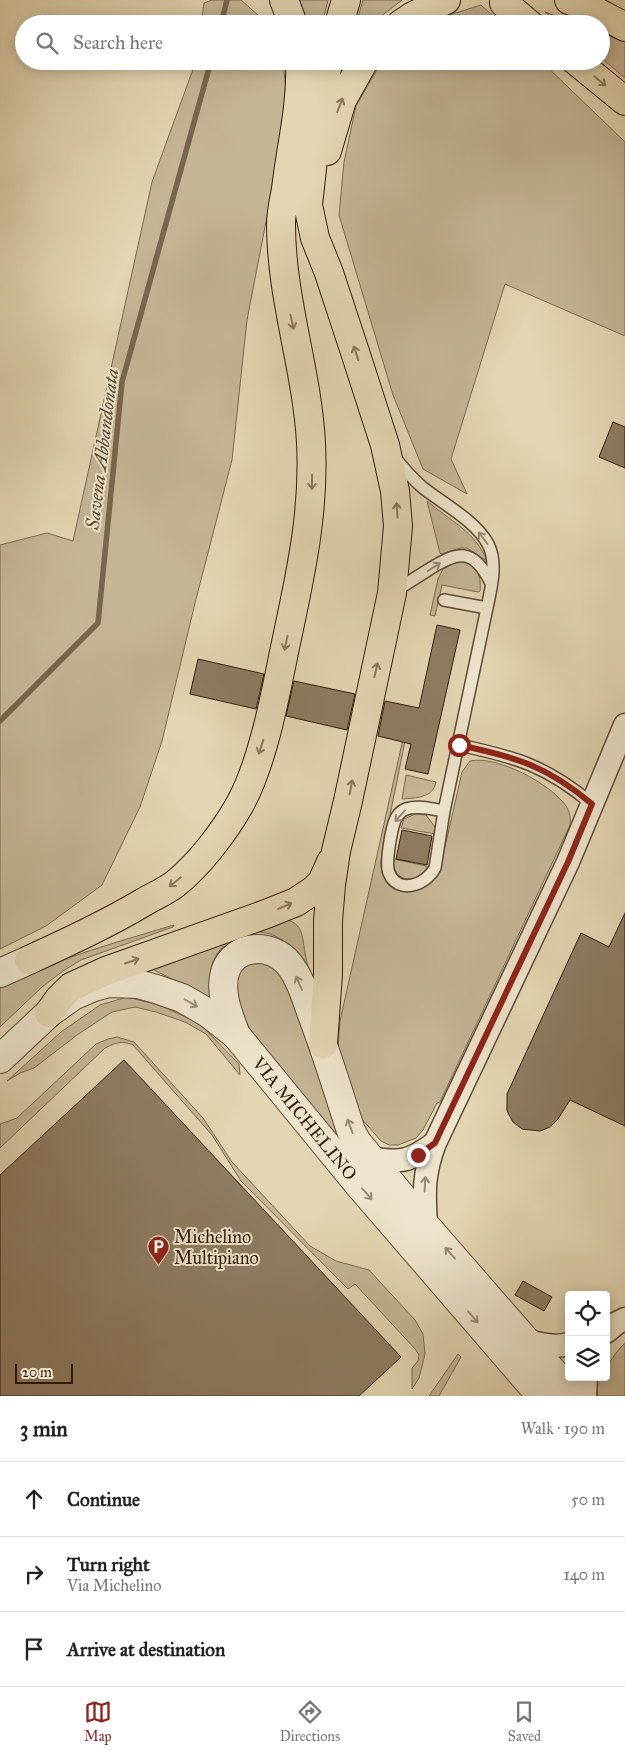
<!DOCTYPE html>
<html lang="en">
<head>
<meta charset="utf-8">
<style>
	body { margin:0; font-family:"IM FELL Great Primer",serif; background:#f6f6f6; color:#222 }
	.controls { position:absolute; right:15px; bottom:15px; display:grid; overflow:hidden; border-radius:5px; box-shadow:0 2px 12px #0003 }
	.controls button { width:45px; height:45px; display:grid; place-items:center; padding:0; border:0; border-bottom:1px solid #e0e0e0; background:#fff; color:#222; font:25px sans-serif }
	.scale { position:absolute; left:15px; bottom:12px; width:58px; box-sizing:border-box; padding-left:5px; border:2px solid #321b0c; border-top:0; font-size:14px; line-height:18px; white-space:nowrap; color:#321b0c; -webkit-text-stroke:4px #ece4cc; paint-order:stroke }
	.stop { position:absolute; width:15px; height:15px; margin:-11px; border:4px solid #8f2418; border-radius:50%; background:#fff }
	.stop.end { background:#8f2418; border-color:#fff; box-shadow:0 1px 5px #0008 }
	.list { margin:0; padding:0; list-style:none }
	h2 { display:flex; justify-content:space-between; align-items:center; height:65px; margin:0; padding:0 20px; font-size:21px }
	h2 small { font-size:16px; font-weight:400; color:#767676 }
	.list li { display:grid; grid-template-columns:32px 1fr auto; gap:15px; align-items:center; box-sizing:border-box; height:75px; padding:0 20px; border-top:1px solid #e0e0e0 }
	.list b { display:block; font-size:19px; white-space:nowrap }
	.list p { margin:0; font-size:16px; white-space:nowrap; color:#767676 }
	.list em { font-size:16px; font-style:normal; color:#767676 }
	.icon { flex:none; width:28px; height:28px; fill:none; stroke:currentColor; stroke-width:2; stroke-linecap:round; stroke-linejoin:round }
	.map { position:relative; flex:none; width:625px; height:1396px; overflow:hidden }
	.search { position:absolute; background:#fff; box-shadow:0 2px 12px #0003; left:15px; right:15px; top:15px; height:55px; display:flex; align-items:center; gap:12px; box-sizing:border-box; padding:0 18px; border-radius:28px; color:#767676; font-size:19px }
	.sheet { height:290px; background:#fff }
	nav { display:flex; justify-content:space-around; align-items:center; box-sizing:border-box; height:70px; border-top:1px solid #e0e0e0; background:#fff; font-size:14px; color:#767676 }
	nav a { display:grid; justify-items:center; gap:2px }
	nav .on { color:#8f2418 }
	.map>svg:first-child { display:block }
	.green { fill:#c4b595; stroke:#7b6850 }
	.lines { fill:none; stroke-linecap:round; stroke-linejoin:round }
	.stream { stroke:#78654d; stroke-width:5.5 }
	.building { fill:#8e7c62; stroke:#321b0c }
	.service-casing { stroke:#5e4a35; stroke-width:14 }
	.minor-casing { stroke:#5e4a35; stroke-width:25 }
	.tertiary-casing { stroke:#5e4a35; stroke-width:30 }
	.motorway-casing { stroke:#321b0c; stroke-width:30 }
	.service { stroke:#ece4cc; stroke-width:11 }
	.minor { stroke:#ece4cc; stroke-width:22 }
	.tertiary { stroke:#ece4cc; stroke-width:28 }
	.motorway { stroke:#e2d5b1; stroke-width:28 }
	.oneway { stroke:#8a785e }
	.oneway2 { stroke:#988a76 }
	.route { stroke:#8f2418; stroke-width:6 }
	.labels { text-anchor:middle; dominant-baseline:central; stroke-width:4; stroke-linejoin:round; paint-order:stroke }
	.street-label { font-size:18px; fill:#321b0c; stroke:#ece4cc }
	.poi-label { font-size:18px; fill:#321b0c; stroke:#ece4cc; text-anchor:start }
	.water-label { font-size:19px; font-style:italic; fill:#5b4632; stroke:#ece4cc }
</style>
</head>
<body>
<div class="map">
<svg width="625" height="1396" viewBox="0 0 625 1396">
	<rect width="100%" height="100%" fill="#e2d5b1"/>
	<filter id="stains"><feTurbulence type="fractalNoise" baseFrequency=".004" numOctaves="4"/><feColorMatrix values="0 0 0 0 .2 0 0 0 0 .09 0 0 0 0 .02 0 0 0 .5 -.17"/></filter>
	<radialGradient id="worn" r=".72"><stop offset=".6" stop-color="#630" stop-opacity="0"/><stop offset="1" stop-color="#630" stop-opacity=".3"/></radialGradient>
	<path class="green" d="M212 0H241L268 24H201L204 3Z
		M299 0H328L322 24H308Z
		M363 0H402L371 24H356Z
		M481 5 502 24H431L443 17Z
		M545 12 577 24H560Z
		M601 33 625 42V78L601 58Z
		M196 61H283L286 91 275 175 247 320 232 460 195 603 162 741 140 807 102 885 46 926 0 949V545L47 533 73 541 152 182Z
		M385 61H541L625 142V336L505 284 451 459 467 494 423 469 393 395 339 215 344 162 356 106 378 68Z
		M427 501C449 520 476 532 487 561L467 548H461L441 554 440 553Z
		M458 561C475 563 482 574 480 591L478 592 442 585 435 616 430 615 438 579 443 569Z
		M405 730 407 731 382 855C381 860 380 866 382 871 391 900 425 896 439 873L462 772 470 761C497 755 551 784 566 806 570 813 571 818 570 825L440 1102 437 1103 423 1130 416 1138 398 1145H389L381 1141 361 1118 338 1049 340 1021Z
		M406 775 436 782C433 798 416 798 402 799Z
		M415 814 426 815 435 827V834L401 828 404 819Z
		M394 859 426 866 427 870C415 885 391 881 394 859Z
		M279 920C303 919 302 935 305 953 306 959 308 966 309 972L306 971C299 957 290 942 275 936 249 924 218 940 211 968 209 978 211 989 212 999L148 967 150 964 246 929Z
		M174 925 173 927 81 960 63 971 42 987 0 1027V986C53 960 117 942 174 925Z
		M247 958 277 966 289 987 337 1131 333 1132 250 1029 237 1005 234 972Z
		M127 997 159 1005 199 1023 239 1064 240 1075 206 1034 185 1022 156 1012 135 1007 112 1012 77 1035 34 1068 20 1073 7 1081 61 1032 100 1005Z
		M117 1037 134 1042 203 1118 232 1162 310 1246 336 1261 369 1270 415 1320 423 1334 425 1354 419 1378 412 1389V1368L418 1361 419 1355 416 1350 355 1284 348 1289 241 1181 212 1135 133 1045C122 1040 115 1043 105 1048L0 1148V1124L17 1118 96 1044 108 1039Z
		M625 1343V1396H598L596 1383 597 1377H606C606 1364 616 1352 625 1343Z
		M458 1354 461 1357 439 1396H429Z"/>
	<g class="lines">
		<path class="stream" d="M221 24 227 0
			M0 721 98 623 122 382 211 61"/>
	</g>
	<path class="building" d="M613 422 625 427V468L599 457Z
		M437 625 460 630 428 774 405 769 411 744 378 736 385 701 419 708Z
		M198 659 264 674 256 709 190 694Z
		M294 681 355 694 347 730 286 716Z
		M402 830 432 836 427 865 396 859Z
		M625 913V1126L570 1100 558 1119 550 1127 540 1131 522 1129 513 1122 507 1111V1094L581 933 609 947Z
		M124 1060 401 1357 359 1396H0V1175Z
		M523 1281 552 1297 544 1311 515 1295Z"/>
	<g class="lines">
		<defs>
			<path id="service" d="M396 459C404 469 412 478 422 487 442 503 476 521 488 544 498 563 491 588 487 608L444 811 435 868C426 885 398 895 389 873 385 864 391 833 394 823 396 817 400 811 406 809 418 805 433 809 444 811
				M395 591C406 584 417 577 428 570 458 551 473 547 491 583
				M444 600 487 608
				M459 745C516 757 547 766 592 804"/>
			<path id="minor" d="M370 1158C401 1163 409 1162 435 1143
				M426 1226C424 1193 423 1174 435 1143L568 862 625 725
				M606 1332 617 1323 625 1319
				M525 1340C539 1344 554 1348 569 1344
				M585 1396 586 1377"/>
			<g id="tertiary">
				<path d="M0 973 29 960"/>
				<path d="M236 1035C229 1016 219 993 225 972 234 944 271 942 289 964 300 978 305 995 311 1012 326 1051 338 1091 351 1131L357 1142 426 1226 574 1396"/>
				<path id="s1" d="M0 1059 49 1013 73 996 94 987 108 983 138 984 156 989 182 998 208 1013 236 1035 359 1185 541 1396"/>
			</g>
			<path id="motorway" d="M284 0 293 24
				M569 0 586 6 625 27
				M504 3 529 24
				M339 24 346 0
				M401 24 413 16 446 0
				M576 61 625 101
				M319 105 308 205 315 238 329 273 355 352 385 445 395 491 398 526 392 593 348 801 336 851 331 885 328 921V974L323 1044
				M313 123 329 61
				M327 151 342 100 364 61
				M29 960C68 942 107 924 144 902 154 896 166 891 175 884 199 865 225 831 240 804 262 764 274 702 283 657 298 585 315 517 311 443 307 369 281 299 281 224 281 213 284 200 286 189 291 146 302 104 300 61
				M49 1013 59 999 71 987 106 971 266 914 296 902 314 890 322 882 331 862"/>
		</defs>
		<use href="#service" class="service-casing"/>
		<use href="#minor" class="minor-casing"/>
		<use href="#tertiary" class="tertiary-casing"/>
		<use href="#motorway" class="motorway-casing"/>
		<use href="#service" class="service"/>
		<use href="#minor" class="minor"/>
		<use href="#tertiary" class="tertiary"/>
		<use href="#motorway" class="motorway"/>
	</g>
	<defs><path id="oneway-shaft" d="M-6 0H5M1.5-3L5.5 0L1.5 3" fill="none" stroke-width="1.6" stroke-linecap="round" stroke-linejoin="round" transform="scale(1.25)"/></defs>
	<g class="oneway">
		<use href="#oneway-shaft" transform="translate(600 81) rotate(39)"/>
		<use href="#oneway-shaft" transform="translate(340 105) rotate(-69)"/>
		<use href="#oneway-shaft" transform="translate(292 322) rotate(78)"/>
		<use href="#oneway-shaft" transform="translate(356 353) rotate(-108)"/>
		<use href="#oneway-shaft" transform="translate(312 482) rotate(91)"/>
		<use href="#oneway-shaft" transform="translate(397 510) rotate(-94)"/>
		<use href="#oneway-shaft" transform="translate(286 643) rotate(102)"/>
		<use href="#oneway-shaft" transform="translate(376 670) rotate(-77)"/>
		<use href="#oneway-shaft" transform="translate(261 747) rotate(108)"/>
		<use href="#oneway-shaft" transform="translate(351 787) rotate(-79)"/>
		<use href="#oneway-shaft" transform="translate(175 882) rotate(141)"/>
		<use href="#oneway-shaft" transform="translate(285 906) rotate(-23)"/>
		<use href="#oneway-shaft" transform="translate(132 961) rotate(-19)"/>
	</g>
	<g class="oneway2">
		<use href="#oneway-shaft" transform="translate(483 538) rotate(-127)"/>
		<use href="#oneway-shaft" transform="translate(434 567) rotate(-32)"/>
		<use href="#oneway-shaft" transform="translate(400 816) rotate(132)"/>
		<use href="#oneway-shaft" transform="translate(299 983) rotate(-114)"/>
		<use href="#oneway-shaft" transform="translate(191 1003) rotate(30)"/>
		<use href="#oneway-shaft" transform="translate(350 1126) rotate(-110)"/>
		<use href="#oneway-shaft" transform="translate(425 1184) rotate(-87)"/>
		<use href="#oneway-shaft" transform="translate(367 1194) rotate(49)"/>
		<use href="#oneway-shaft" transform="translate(450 1253) rotate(-132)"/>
		<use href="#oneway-shaft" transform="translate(473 1317) rotate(49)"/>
	</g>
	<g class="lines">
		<path class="route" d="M418 1155 435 1143 568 862 592 804C547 766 516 757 459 745"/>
	</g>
	<defs>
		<symbol id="parking-pin" viewBox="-11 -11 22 30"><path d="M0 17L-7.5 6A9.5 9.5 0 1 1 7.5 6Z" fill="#8f2418" stroke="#ece4cc"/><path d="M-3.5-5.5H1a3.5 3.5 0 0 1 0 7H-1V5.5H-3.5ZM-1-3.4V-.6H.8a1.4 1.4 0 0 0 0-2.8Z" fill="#fff"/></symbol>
	</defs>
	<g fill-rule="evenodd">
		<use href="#parking-pin" x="146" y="1234" width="25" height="34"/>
	</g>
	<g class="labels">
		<g class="street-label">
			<text stroke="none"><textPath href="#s1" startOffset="384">VIA MICHELINO</textPath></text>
		</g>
		<g class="poi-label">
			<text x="174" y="1237">Michelino<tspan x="174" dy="21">Multipiano</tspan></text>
		</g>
		<g class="water-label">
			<text transform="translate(102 449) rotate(-83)">Savena Abbandonata</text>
		</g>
	</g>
	<rect width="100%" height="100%" filter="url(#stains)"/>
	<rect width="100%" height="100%" fill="url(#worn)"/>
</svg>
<div class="controls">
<button><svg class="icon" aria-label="locate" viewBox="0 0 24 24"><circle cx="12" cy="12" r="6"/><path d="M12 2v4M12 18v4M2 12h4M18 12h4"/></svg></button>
<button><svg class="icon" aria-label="layers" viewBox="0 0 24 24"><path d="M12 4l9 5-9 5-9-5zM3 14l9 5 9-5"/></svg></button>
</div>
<div class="scale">20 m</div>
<div class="stop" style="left:459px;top:745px"></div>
<div class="stop end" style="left:418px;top:1155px"></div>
<div class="search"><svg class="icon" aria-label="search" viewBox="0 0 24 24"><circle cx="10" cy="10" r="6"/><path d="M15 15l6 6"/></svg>Search here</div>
</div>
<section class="sheet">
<h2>3 min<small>Walk · 190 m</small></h2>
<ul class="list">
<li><svg class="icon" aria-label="ahead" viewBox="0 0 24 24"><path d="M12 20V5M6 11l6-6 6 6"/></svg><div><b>Continue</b></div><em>50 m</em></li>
<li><svg class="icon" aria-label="right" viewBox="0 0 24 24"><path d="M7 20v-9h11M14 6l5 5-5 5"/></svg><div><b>Turn right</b><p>Via Michelino</p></div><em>140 m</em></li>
<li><svg class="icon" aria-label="arrive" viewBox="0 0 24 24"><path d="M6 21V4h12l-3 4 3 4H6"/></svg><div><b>Arrive at destination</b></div></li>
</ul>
</section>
<nav>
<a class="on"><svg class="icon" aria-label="map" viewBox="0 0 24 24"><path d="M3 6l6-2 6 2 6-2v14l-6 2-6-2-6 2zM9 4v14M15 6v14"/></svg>Map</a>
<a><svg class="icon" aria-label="directions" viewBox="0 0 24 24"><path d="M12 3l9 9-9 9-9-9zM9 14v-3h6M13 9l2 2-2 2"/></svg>Directions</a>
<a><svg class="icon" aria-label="saved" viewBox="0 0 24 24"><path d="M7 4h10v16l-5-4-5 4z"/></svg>Saved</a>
</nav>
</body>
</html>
